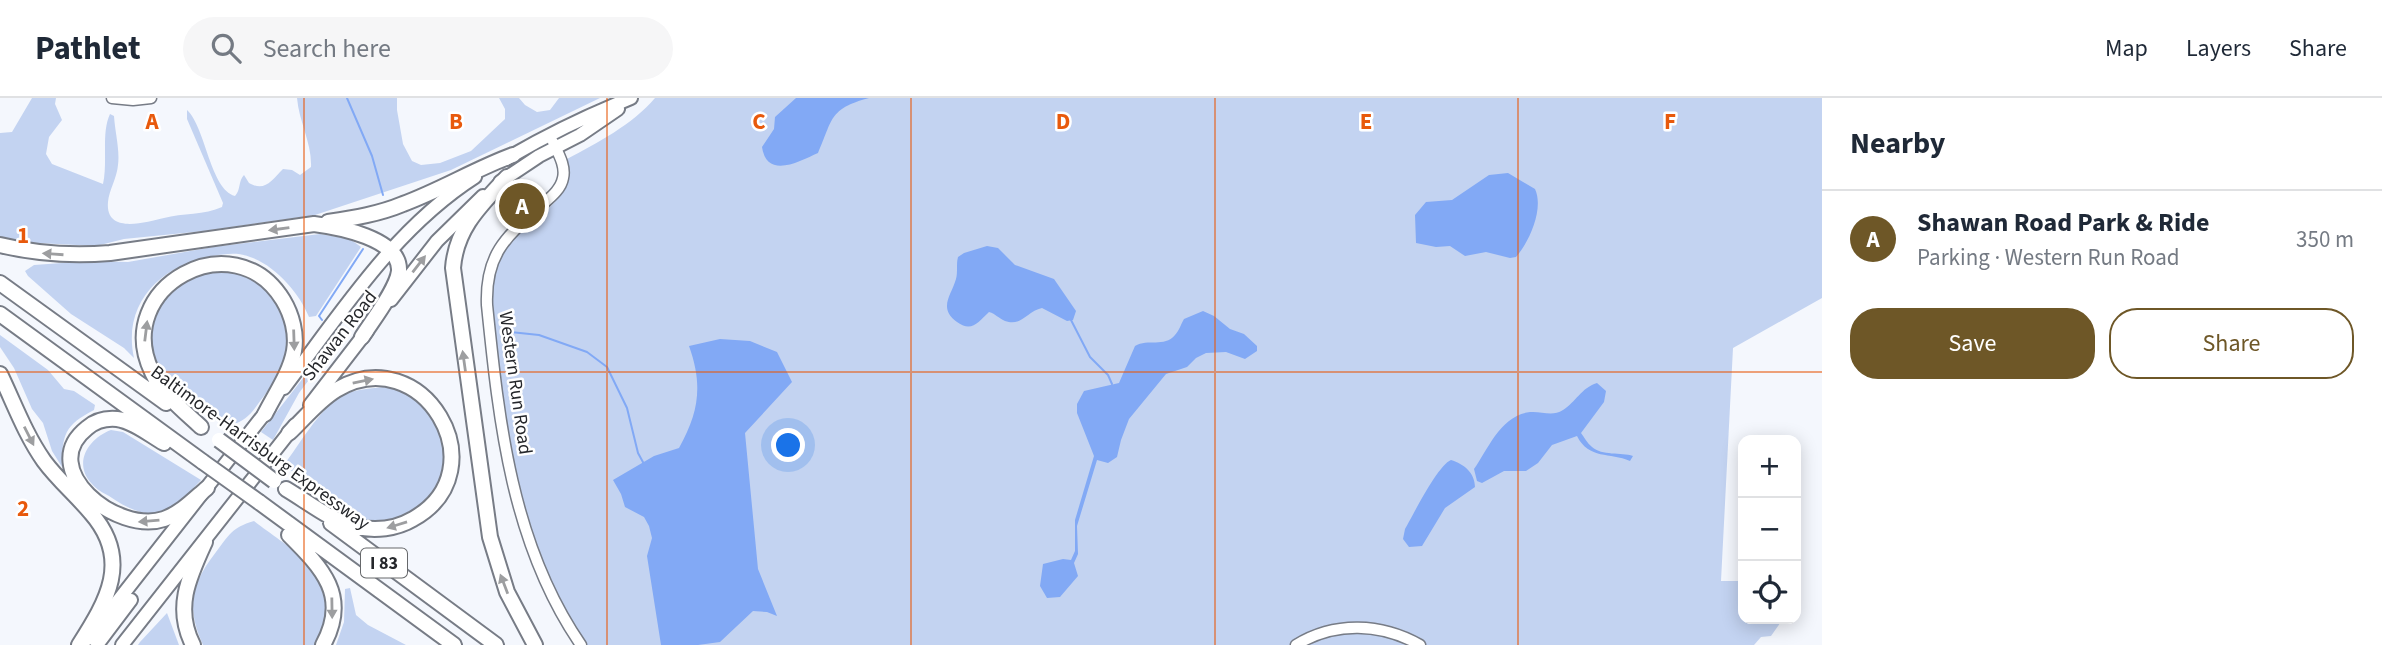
<!DOCTYPE html>
<html lang="en">
<head>
<meta charset="utf-8">
<style>
	body { margin:0; font-family:"Source Sans 3",sans-serif; background:#f6f6f7; color:#1f2937 }
	.controls { position:absolute; right:21px; bottom:21px; display:grid; overflow:hidden; border-radius:14px; box-shadow:0 4px 18px #0003 }
	.controls button { width:63px; height:63px; display:grid; place-items:center; padding:0; border:0; border-bottom:2px solid #e0e1e3; background:#fff; color:#1f2937; font:35px sans-serif }
	.you { position:absolute; left:789px; top:348px; width:24px; height:24px; margin:-18px; border:5px solid #fff; border-radius:50%; background:#1a73e8; box-shadow:0 0 0 10px #1a73e833 }
	.badge { display:grid; place-items:center; width:46px; height:46px; border-radius:50%; background:#6e5727; color:#fff; font-size:23px; font-weight:700 }
	.pin { position:absolute; translate:-50% -50%; border:4px solid #fff; box-shadow:0 2px 7px #0006 }
	.list { margin:0; padding:0; list-style:none }
	h2 { display:flex; justify-content:space-between; align-items:center; height:91px; margin:0; padding:0 28px; font-size:30px }
	h2 small { font-size:23px; font-weight:400; color:#747a83 }
	.list li { display:grid; grid-template-columns:46px 1fr auto; gap:21px; align-items:center; box-sizing:border-box; height:98px; padding:0 28px; border-top:2px solid #e0e1e3 }
	.list b { display:block; font-size:26px; white-space:nowrap }
	.list p { margin:0; font-size:23px; white-space:nowrap; color:#747a83 }
	.list em { font-size:23px; font-style:normal; color:#747a83 }
	.actions { display:flex; gap:14px; padding:21px 28px }
	.actions a { flex:1; padding:16px 0; border:2px solid #6e5727; border-radius:28px; text-align:center; font-size:24px; color:#6e5727 }
	.actions .main { background:#6e5727; color:#fff }
	.icon { flex:none; width:38px; height:38px; fill:none; stroke:currentColor; stroke-width:2; stroke-linecap:round; stroke-linejoin:round }
	.map { position:relative; flex:none; width:1822px; height:547px; overflow:hidden }
	header { display:flex; align-items:center; gap:42px; box-sizing:border-box; height:98px; padding:0 35px; background:#fff; border-bottom:2px solid #e0e1e3 }
	header strong { font-size:33px }
	nav { display:flex; gap:38px; margin-inline-start:auto; font-size:24px }
	.search { width:490px; height:63px; background:#f6f6f7; display:flex; align-items:center; gap:18px; box-sizing:border-box; padding:0 24px; border-radius:38px; color:#747a83; font-size:26px }
	main { display:flex }
	aside { flex:1; background:#fff }
	.map>svg:first-child { display:block }
	.green { fill:#c3d3f1 }
	.water { fill:#82a9f5 }
	.lines { fill:none; stroke-linecap:round; stroke-linejoin:round }
	.stream { stroke:#82a9f5; stroke-width:2 }
	.minor-casing { stroke:#777c86; stroke-width:13 }
	.major-casing { stroke:#777c86; stroke-width:16 }
	.highway-casing { stroke:#777c86; stroke-width:18 }
	.minor { stroke:#fff; stroke-width:10 }
	.major { stroke:#fff; stroke-width:12 }
	.highway { stroke:#fff; stroke-width:14 }
	.highway-bridge-casing { stroke:#777c86; stroke-width:18; stroke-linecap:butt }
	.highway-bridge { stroke:#fff; stroke-width:14 }
	.oneway { fill:#9d9ea0 }
	.grid { fill:none; stroke:#e8590c; stroke-width:2; stroke-opacity:0.55 }
	.labels { text-anchor:middle; dominant-baseline:central; stroke-width:5; stroke-linejoin:round; paint-order:stroke }
	.shield { fill:#fff; stroke:#66686b; stroke-width:2 }
	.shield-label { font-size:18px; font-weight:bold; fill:#25272b }
	.street-label { font-size:19px; fill:#25272b; stroke:#fff }
	.grid-label { font-size:23px; text-anchor:middle; font-weight:bold; fill:#e8590c; stroke:#fff; stroke-width:5; stroke-linejoin:round; paint-order:stroke }
</style>
</head>
<body>
<header>
<strong>Pathlet</strong>
<div class="search"><svg class="icon" aria-label="search" viewBox="0 0 24 24"><circle cx="10" cy="10" r="6"/><path d="M15 15l6 6"/></svg>Search here</div>
<nav><a>Map</a><a>Layers</a><a>Share</a></nav>
</header>
<main>
<div class="map">
<svg width="1822" height="547" viewBox="0 0 1822 547">
	<rect width="100%" height="100%" fill="#f4f7fd"/>
	<path class="green" d="M32 0H56L55 6 62 22 49 39 46 56 52 66 103 86C108 64 101 35 110 16L114 18C115 34 120 52 118 67 117 80 109 92 108 104 105 137 146 124 164 120 182 115 205 117 222 109L223 105 187 21V12C206 30 210 91 235 98 241 92 238 83 244 77L249 85C265 94 271 83 283 71L292 72 300 77 311 69C312 45 299 24 297 0H397V12L403 46 412 63 421 67 440 65 471 53 505 21V11L499 0H519L525 7 537 14 550 12 559 0H600L451 72 315 117 204 133 124 141 96 148 19 144 0 139V35L12 34Z
		M655 0H1822V200L1733 250 1721 483H1743V521H1783L1771 538 1761 539 1754 547H586C562 512 544 473 529 433 513 389 509 338 502 292 497 259 490 225 490 192 490 181 497 166 501 156 516 120 577 113 567 61 597 45 632 27 655 0Z
		M320 136 350 141 361 149 316 218 309 219C300 196 275 167 250 159 238 154 225 156 213 158 161 167 122 205 134 260L124 250 71 216 28 178 25 173 34 167 90 163 128 164 213 149Z
		M222 173C266 178 297 216 286 261 282 275 272 287 264 298 251 315 249 322 228 328 209 314 165 285 156 265 141 235 159 197 185 181 196 175 210 174 222 173Z
		M339 234 342 238 299 295 273 342 261 334Z
		M0 237 48 272 64 291 74 293 95 307 94 312C65 327 62 336 62 369L52 353 43 325 32 311 14 270 0 249Z
		M383 289 400 292 416 299 429 310 444 335 447 372 439 390 405 421 373 425 352 419 284 367C299 347 319 312 340 299 354 291 368 291 383 289Z
		M111 332 123 334 201 382C169 418 151 427 109 398 103 395 96 391 92 386 72 365 89 340 111 332Z
		M254 423C287 449 329 469 329 516 329 526 321 538 318 547H203C186 509 191 486 216 454 230 436 231 430 254 423Z
		M350 490 356 517 368 527 406 547H336L344 524 345 491Z
		M167 515 179 547H138L140 544Z"/>
	<path class="water" d="M796 0H869C828 11 833 22 818 55 800 63 767 82 762 49L774 31 775 19Z
		M1508 75 1535 91C1544 110 1530 143 1516 159L1510 160 1486 154 1465 158 1450 148 1436 149 1416 145 1415 117 1426 104 1452 102 1489 77Z
		M987 148 998 150 1015 167 1054 181 1076 213 1073 222 1067 223 1042 210C1027 213 1022 229 1005 223 998 220 996 216 989 214 978 224 972 235 957 224 938 210 951 198 956 181 958 173 956 166 958 159L964 155Z
		M1203 213 1214 218 1230 231 1244 236 1257 248V253L1245 261 1226 254 1206 255 1196 260 1187 269 1166 276 1129 321 1121 342 1117 359 1108 365 1097 362 1077 428 1078 456 1074 465 1078 478 1060 499 1047 500 1040 488 1043 466 1063 461 1071 462 1075 453V422L1094 358 1077 315V306L1084 293 1119 285 1135 248C1148 240 1164 250 1175 237 1179 233 1181 226 1184 221Z
		M720 241 750 243 777 254 792 284 745 335 758 471 777 518 767 514 753 513 720 544 698 547H661L647 458 652 440 649 428 644 419 625 409 621 396 613 382 654 358 679 350C699 314 703 287 689 248Z
		M1597 285 1606 293 1604 304 1581 335C1584 339 1587 345 1592 349 1602 358 1621 354 1633 358L1630 363C1610 354 1589 362 1577 338L1552 347 1538 365 1526 373H1504L1482 385 1477 383 1474 371C1488 351 1501 317 1530 314 1542 313 1552 319 1563 312 1576 304 1581 290 1597 285Z
		M1451 362C1464 366 1475 375 1475 389L1445 410 1422 448 1409 449 1403 441 1405 431C1413 417 1438 367 1451 362Z"/>
	<g class="lines">
		<path class="stream" d="M347 0 372 58 383 97
			M322 222 319 218 363 151
			M1071 222 1090 259 1108 277 1112 286
			M501 233 539 237 587 254 607 269 627 310 638 355 644 366"/>
		<defs>
			<path id="minor" d="M112 0 133 2 151 0
				M553 44C558 55 566 68 563 80 561 91 551 99 543 106 507 138 485 155 487 207 499 325 512 447 581 547
				M1296 547C1335 523 1381 525 1420 547"/>
			<path id="major" d="M506 61C547 37 586 18 631 0
				M500 84 539 58 580 37 618 11
				M391 202 437 143 483 98
				M284 290C341 215 394 131 475 79
				M310 307 367 233
				M88 541 269 310
				M97 547 131 502
				M122 547 295 327"/>
			<path id="highway" d="M507 79C481 107 456 130 453 170L490 439 507 494 535 547
				M328 124C354 120 379 116 403 106 441 92 475 71 513 57
				M0 147C37 156 72 158 110 155L314 126C337 129 401 140 399 173 397 191 372 223 362 239
				M0 185 166 305
				M0 216 203 364
				M0 276C14 305 25 336 44 363 58 382 76 397 91 415 132 462 107 503 79 547
				M201 329C184 313 162 296 152 274 111 189 234 122 283 202 292 217 297 236 294 253 290 275 275 296 265 316
				M164 345C150 337 133 323 117 321 106 320 95 323 87 330 35 371 117 437 164 421 181 415 194 401 207 390
				M286 391C308 404 331 423 356 429 375 433 396 431 413 421 501 372 422 240 336 292 318 303 304 321 289 335
				M259 404 454 547
				M331 425 496 547
				M289 437C322 470 350 498 323 547
				M193 547C174 510 189 479 205 444"/>
		</defs>
		<use href="#minor" class="minor-casing"/>
		<use href="#major" class="major-casing"/>
		<use href="#highway" class="highway-casing"/>
		<use href="#minor" class="minor"/>
		<use href="#major" class="major"/>
		<use href="#highway" class="highway"/>
		<defs>
			<path id="highway-bridge" d="M219 342 274 383
				M203 364 259 404"/>
		</defs>
		<use href="#highway-bridge" class="highway-bridge-casing"/>
		<use href="#highway-bridge" class="highway-bridge"/>
	</g>
	<defs><path id="oneway-solid" d="M-6-.8H1V-3.2L6.5 0L1 3.2V.8H-6Z" transform="scale(1.75)"/></defs>
	<g class="oneway">
		<use href="#oneway-solid" transform="translate(279 131) rotate(172)"/>
		<use href="#oneway-solid" transform="translate(53 156) rotate(-176)"/>
		<use href="#oneway-solid" transform="translate(419 166) rotate(-52)"/>
		<use href="#oneway-solid" transform="translate(146 233) rotate(-83)"/>
		<use href="#oneway-solid" transform="translate(294 242) rotate(88)"/>
		<use href="#oneway-solid" transform="translate(464 263) rotate(-98)"/>
		<use href="#oneway-solid" transform="translate(363 283) rotate(-11)"/>
		<use href="#oneway-solid" transform="translate(29 338) rotate(63)"/>
		<use href="#oneway-solid" transform="translate(149 423) rotate(175)"/>
		<use href="#oneway-solid" transform="translate(397 427) rotate(163)"/>
		<use href="#oneway-solid" transform="translate(504 486) rotate(-111)"/>
		<use href="#oneway-solid" transform="translate(332 510) rotate(89)"/>
	</g>
	<path class="grid" d="M304 0V547M607 0V547M911 0V547M1215 0V547M1518 0V547M0 274H1822"/>
	<g class="labels">
		<rect class="shield" x="361" y="450.5" width="46" height="29" rx="5"/>
		<g class="shield-label">
			<text x="384" y="465">I 83</text>
		</g>
		<g class="street-label">
			<text transform="translate(340 238) rotate(-52)">Shawan Road</text>
			<text transform="translate(515 285) rotate(82)">Western Run Road</text>
			<text transform="translate(260 350) rotate(36)">Baltimore-Harrisburg Expressway</text>
		</g>
	</g>
	<g class="grid-label">
		<text x="152" y="31">A</text>
		<text x="456" y="31">B</text>
		<text x="759" y="31">C</text>
		<text x="1063" y="31">D</text>
		<text x="1366" y="31">E</text>
		<text x="1670" y="31">F</text>
		<text x="23" y="145">1</text>
		<text x="23" y="418">2</text>
	</g>
</svg>
<div class="controls">
<button>+</button>
<button>−</button>
<button><svg class="icon" aria-label="locate" viewBox="0 0 24 24"><circle cx="12" cy="12" r="6"/><path d="M12 2v4M12 18v4M2 12h4M18 12h4"/></svg></button>
</div>
<div class="you"></div>
<div class="pin badge" style="left:522px;top:108px">A</div>
</div>
<aside>
<h2>Nearby<small></small></h2>
<ul class="list">
<li><span class="badge">A</span><div><b>Shawan Road Park &amp; Ride</b><p>Parking · Western Run Road</p></div><em>350 m</em></li>
</ul>
<div class="actions"><a class="main">Save</a><a>Share</a></div>
</aside>
</main>
</body>
</html>
